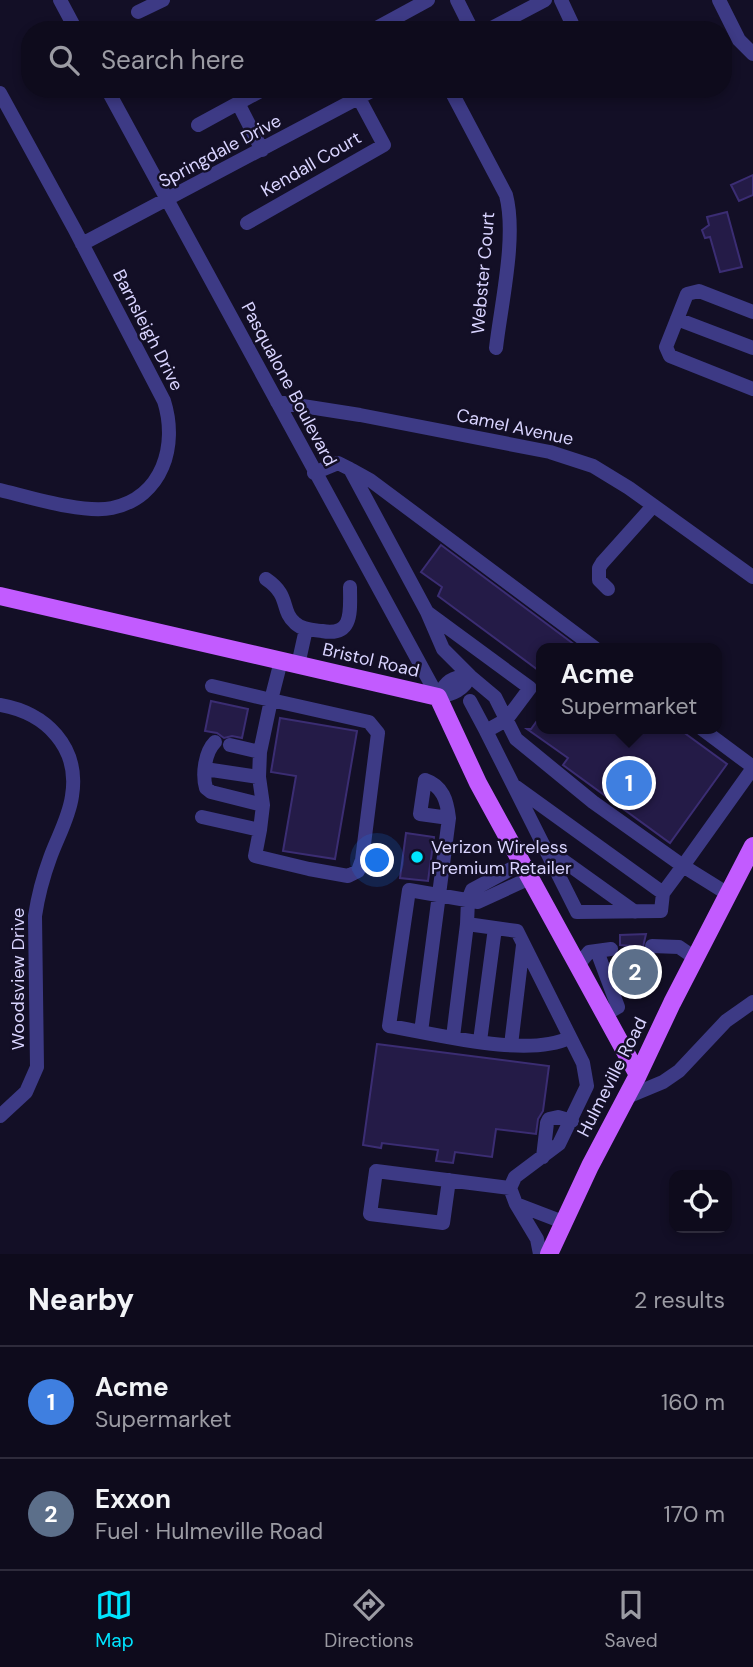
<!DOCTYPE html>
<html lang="en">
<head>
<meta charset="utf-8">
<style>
	body { margin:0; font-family:"DM Sans",sans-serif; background:#171425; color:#f1f3f6 }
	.controls { position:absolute; right:21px; bottom:21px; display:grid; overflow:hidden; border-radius:14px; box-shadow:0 4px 10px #0003 }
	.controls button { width:63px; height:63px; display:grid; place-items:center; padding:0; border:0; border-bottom:2px solid #2e2b3b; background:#0e0b1c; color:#f1f3f6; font:35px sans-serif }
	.you { position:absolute; left:378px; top:861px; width:24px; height:24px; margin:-18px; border:5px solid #fff; border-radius:50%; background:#1a73e8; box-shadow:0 0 0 10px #1a73e833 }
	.badge { display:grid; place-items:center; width:46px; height:46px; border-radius:50%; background:#00e5ff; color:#fff; font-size:23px; font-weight:700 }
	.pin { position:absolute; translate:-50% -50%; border:4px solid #fff; box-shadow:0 2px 7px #0006 }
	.popup { position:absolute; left:536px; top:643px; width:186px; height:91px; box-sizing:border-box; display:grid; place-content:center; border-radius:14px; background:#0e0b1c; filter:drop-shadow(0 2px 5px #0005); font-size:23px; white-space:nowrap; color:#9b9ba3 }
	.popup b { font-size:26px; color:#f1f3f6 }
	.popup::after { content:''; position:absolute; left:50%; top:100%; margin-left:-14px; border:14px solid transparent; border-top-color:#0e0b1c }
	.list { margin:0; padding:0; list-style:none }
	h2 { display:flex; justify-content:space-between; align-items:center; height:91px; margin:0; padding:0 28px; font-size:30px }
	h2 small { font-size:23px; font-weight:400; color:#9b9ba3 }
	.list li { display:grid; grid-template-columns:46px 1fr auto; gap:21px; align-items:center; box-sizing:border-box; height:112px; padding:0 28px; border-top:2px solid #2e2b3b }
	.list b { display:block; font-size:26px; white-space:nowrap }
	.list p { margin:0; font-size:23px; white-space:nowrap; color:#9b9ba3 }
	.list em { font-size:23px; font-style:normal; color:#9b9ba3 }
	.icon { flex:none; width:38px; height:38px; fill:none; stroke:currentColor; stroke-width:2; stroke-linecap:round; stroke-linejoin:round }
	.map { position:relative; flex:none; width:753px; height:1254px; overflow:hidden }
	.search { position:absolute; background:#0e0b1c; box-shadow:0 4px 10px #0003; left:21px; right:21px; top:21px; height:77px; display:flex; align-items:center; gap:18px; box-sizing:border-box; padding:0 24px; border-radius:28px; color:#9b9ba3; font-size:26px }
	.sheet { height:315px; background:#0e0b1c }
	nav { display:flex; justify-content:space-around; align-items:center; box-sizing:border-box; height:98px; border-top:2px solid #2e2b3b; background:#0e0b1c; font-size:19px; color:#9b9ba3 }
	nav a { display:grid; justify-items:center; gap:4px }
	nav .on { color:#00e5ff }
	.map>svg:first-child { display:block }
	.building { fill:#241b47; stroke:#3b2d73; stroke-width:2 }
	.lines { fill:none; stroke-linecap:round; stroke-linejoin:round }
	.minor { stroke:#3d3a85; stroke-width:14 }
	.major { stroke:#c25bff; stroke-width:18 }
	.poi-dot { fill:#00e5ff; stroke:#130f26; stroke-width:2.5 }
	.labels { text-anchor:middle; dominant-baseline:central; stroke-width:5; stroke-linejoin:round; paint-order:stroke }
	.street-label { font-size:18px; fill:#d9d4ff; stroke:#130f26 }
	.poi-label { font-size:18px; fill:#d9d4ff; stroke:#130f26; text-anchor:start }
</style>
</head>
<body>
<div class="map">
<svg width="753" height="1254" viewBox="0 0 753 1254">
	<rect width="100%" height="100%" fill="#130f26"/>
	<path class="building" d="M753 175V195L739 201 731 185Z
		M727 212 742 267 720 272 710 237 705 238 702 230 709 225 707 217Z
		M441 545 579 648H542V673L438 596 442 587 421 572Z
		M211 701 248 709 242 738 232 736 224 738 217 733 205 731Z
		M542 714V729H679L727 764 670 843 563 765 568 758 527 729H531Z
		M280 718 357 731 335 859 283 851 296 776 271 772Z
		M406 833 434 837 428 881 400 878Z
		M646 934 643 947 620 945V935Z
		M640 965 657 966V976L617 977 613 966Z
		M377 1044 549 1066 543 1111 538 1119 536 1134 496 1129 492 1157 455 1152 453 1163 436 1161 438 1150 382 1143 381 1148 363 1145Z"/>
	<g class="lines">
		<path class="minor" d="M60 0 76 30
			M457 0 472 30
			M561 0 575 30
			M719 0 739 40 753 54
			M138 12 163 0
			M373 30 428 0
			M488 30 545 0
			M107 89 438 697
			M450 89 506 195C517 237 501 304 496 348
			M0 93 75 230 164 401C178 445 163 497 112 508 84 514 29 497 0 490
			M238 103 262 150
			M198 125 264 89
			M247 223 384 145 354 89
			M82 244 375 89
			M753 312 699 291 687 294 666 347 670 356 753 389
			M677 319 753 348
			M277 402 360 415 550 452 593 466 629 488 753 577
			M352 470 370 480 595 648
			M314 473 338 463 350 469 427 612 443 649 470 676 495 697 516 739 593 802 683 866 663 893 661 911 577 912 486 731
			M266 579C291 596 280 610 295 623 302 630 313 630 322 631 354 637 350 610 350 587
			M608 589 599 580V568L602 563 653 506
			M428 613 530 688 506 720 486 731 470 701
			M298 665 306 629
			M212 686 271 700 281 661
			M438 697C445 682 452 676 470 676
			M438 697C453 694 464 690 470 676
			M0 705C46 713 80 747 72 796 69 818 57 838 50 858 43 877 38 896 35 916L37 1067 26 1092 0 1116
			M702 729 753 767
			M215 742C205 752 202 774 206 788L211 792 263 805
			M230 745 260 752
			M205 769 259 777 263 805 260 830
			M516 787 663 893
			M202 817 260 830 255 856 309 869 348 876 358 871 362 860 378 733 369 722 271 700 260 752 259 777
			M547 849 635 912
			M522 863 472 890 468 900 467 924 517 931 583 1063 587 1086 559 1144 515 1177 510 1188 516 1204 563 1222
			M530 878 478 902 409 890 389 1026C436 1034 527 1058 569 1038
			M728 894 683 866 753 768
			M652 946 679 947 695 958
			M597 951 618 1007 604 1015
			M578 965 589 952 611 949
			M421 1032 449 818C447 801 443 786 425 780L420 814 449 818
			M453 1037 467 924
			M480 1041 495 928
			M511 1045 523 945
			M627 1097 663 1082 679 1071 726 1021 753 1002
			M543 1157 547 1123 549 1119 558 1117 572 1121
			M449 1180 443 1223 370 1214 376 1171 510 1188
			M516 1204 537 1239 540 1254"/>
		<path class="major" d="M0 596 438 697 478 783 638 1075
			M549 1254 590 1166 638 1075 672 1003 753 846"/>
	</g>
	<circle class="poi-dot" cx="417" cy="857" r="7"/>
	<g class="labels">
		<g class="street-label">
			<text transform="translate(220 151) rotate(-28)">Springdale Drive</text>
			<text transform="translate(311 164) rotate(-30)">Kendall Court</text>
			<text transform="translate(483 273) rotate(-85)">Webster Court</text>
			<text transform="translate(148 330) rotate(63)">Barnsleigh Drive</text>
			<text transform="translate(289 384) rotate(62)">Pasqualone Boulevard</text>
			<text transform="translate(515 427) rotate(12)">Camel Avenue</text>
			<text transform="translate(371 660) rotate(13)">Bristol Road</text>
			<text transform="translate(18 979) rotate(-90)">Woodsview Drive</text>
			<text transform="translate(612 1077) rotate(-63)">Hulmeville Road</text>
		</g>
		<g class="poi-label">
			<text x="431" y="847">Verizon Wireless<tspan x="431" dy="21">Premium Retailer</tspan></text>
		</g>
	</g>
</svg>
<div class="controls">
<button><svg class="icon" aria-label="locate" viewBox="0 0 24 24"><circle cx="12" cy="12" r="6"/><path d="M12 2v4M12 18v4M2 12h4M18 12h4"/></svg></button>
</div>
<div class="you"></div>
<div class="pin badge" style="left:629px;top:783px;background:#3f7fe0">1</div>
<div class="popup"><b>Acme</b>Supermarket</div>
<div class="pin badge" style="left:635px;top:972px;background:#5c6f8a">2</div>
<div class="search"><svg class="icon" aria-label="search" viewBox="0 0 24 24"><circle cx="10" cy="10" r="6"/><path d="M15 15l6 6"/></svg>Search here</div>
</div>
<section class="sheet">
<h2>Nearby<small>2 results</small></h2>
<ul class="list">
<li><span class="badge" style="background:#3f7fe0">1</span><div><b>Acme</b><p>Supermarket</p></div><em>160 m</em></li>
<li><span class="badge" style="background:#5c6f8a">2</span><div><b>Exxon</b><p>Fuel · Hulmeville Road</p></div><em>170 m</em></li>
</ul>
</section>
<nav>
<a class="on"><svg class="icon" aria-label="map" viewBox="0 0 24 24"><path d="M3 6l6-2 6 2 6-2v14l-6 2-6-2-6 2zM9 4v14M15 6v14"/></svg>Map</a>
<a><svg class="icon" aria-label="directions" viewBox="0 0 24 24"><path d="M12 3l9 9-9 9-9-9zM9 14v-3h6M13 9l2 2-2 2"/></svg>Directions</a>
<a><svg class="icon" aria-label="saved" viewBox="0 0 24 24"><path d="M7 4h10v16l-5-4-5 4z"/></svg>Saved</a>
</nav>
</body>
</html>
